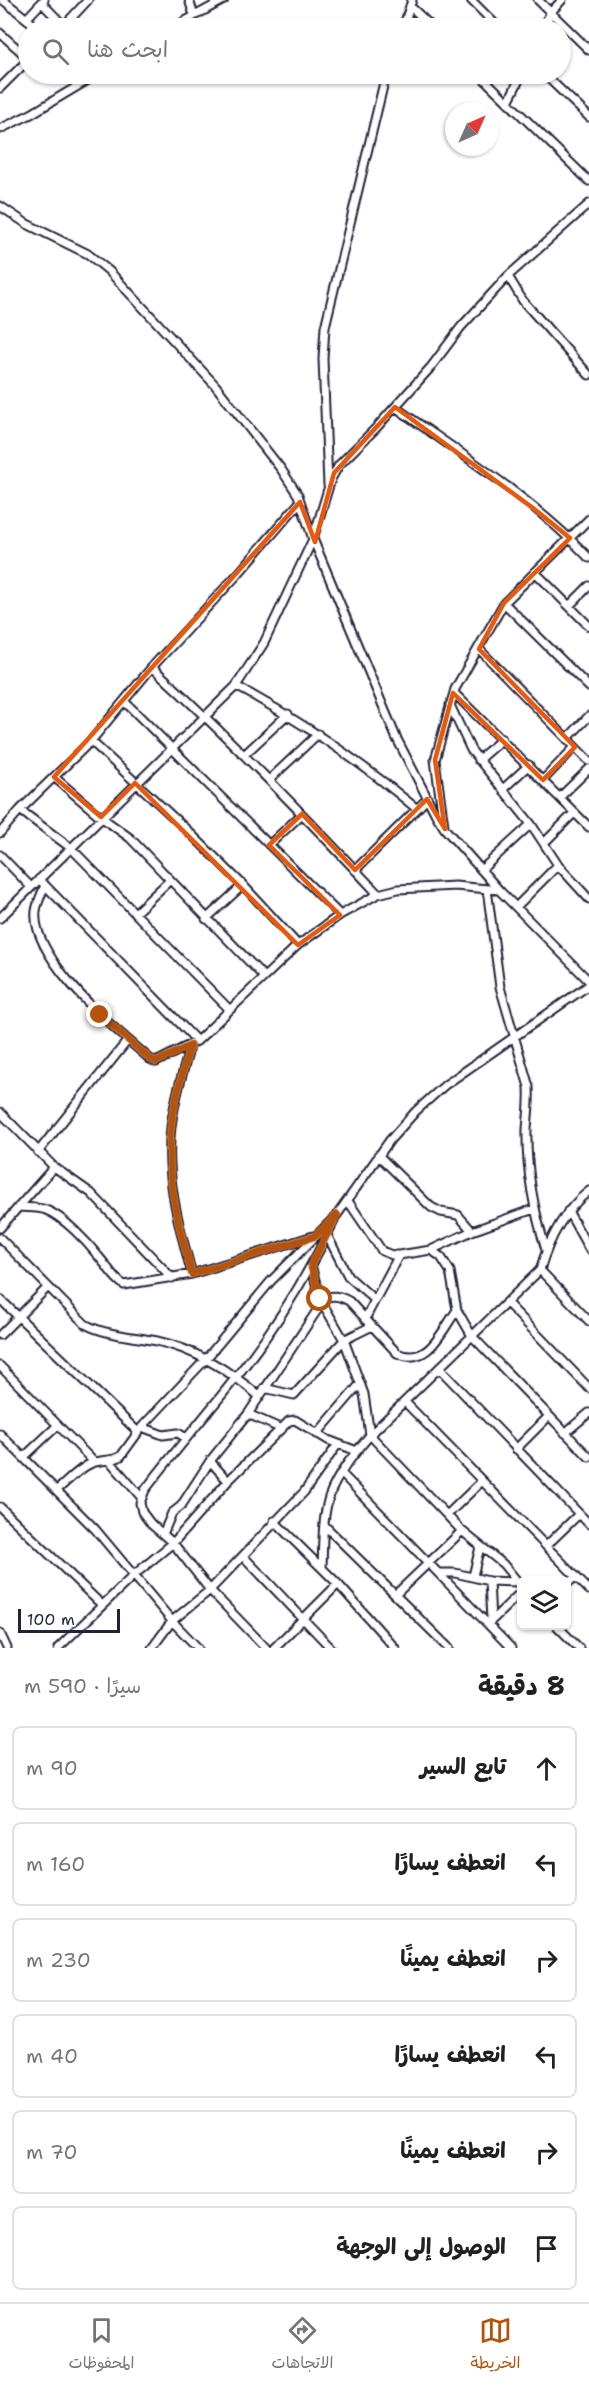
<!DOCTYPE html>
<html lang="ar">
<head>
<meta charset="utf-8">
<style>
	body { margin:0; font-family:"Shantell Sans","Playpen Sans Arabic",sans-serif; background:#f6f6f6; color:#202124; direction:rtl }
	.controls { position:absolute; right:18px; bottom:18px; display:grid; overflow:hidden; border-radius:9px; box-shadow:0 2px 4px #0004 }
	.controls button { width:54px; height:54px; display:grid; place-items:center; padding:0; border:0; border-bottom:2px solid #e0e0e0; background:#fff; color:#202124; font:30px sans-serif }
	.compass { position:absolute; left:445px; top:102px; width:54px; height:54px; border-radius:50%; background:#fff; box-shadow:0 2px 4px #0004; rotate:45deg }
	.scale { position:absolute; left:18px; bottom:15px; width:102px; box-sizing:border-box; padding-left:6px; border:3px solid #22223b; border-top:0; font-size:16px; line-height:21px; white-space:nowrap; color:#22223b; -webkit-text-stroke:4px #fff; paint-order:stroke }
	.stop { position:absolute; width:18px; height:18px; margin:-14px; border:4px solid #b45309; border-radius:50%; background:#fff }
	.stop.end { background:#b45309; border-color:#fff; box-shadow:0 2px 6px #0008 }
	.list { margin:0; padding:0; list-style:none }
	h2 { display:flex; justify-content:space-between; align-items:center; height:78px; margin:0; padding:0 24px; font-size:26px }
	h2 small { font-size:20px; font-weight:400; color:#757577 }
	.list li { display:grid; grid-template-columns:39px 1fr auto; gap:18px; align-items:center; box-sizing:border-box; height:84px; margin:0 12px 12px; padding:0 12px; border:2px solid #e0e0e0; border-radius:9px }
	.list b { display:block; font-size:22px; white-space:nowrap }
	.list em { font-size:20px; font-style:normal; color:#757577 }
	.icon { flex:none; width:33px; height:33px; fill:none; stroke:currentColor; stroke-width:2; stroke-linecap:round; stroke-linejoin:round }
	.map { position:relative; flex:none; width:589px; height:1648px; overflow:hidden; direction:ltr }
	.search { position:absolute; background:#fff; box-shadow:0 2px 4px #0004; left:18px; right:18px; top:18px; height:66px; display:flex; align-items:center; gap:15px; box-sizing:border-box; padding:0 21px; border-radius:33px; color:#757577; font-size:22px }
	.sheet { height:654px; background:#fff }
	nav { display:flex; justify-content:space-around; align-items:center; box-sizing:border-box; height:84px; border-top:2px solid #e0e0e0; background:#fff; font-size:16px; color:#757577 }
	nav a { display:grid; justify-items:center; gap:3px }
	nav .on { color:#b45309 }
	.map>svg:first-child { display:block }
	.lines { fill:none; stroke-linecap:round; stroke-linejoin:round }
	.minor-casing { stroke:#22223b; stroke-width:11 }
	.minor { stroke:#fff; stroke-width:7 }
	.route { stroke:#b45309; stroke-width:8 }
	.marked { fill:none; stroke:#e8590c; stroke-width:4.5; stroke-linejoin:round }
</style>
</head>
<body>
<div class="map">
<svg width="589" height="1648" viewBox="0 0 589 1648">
	<rect width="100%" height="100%" fill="#fff"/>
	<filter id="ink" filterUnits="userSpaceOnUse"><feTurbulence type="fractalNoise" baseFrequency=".0167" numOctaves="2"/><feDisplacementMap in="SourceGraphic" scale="12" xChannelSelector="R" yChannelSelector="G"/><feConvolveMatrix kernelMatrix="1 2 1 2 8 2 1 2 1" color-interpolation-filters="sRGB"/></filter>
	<g filter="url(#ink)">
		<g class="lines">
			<defs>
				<path id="minor" d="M3 0 38 28
					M189 0 194 15
					M471 0 499 28
					M538 0 589 50
					M41 2 64 26
					M410 6 433 28
					M27 18 44 0
					M62 28 88 0
					M172 28 224 0
					M403 28 412 0
					M542 28 551 12 562 0
					M0 33 28 58
					M479 74 589 181
					M544 74 589 117
					M0 88 28 60
					M508 102 522 74
					M0 129 31 114 98 74
					M0 206 27 224 88 254 109 271 215 385 281 469 298 495 313 539 396 737 436 815 445 829 499 890
					M508 276 523 301 589 375
					M395 407C461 454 533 499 589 558
					M328 485 323 359 325 327 386 74
					M535 572 589 626
					M504 603 589 687
					M569 606 589 586
					M479 649 589 761
					M152 667C231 739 305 816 378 894
					M236 686C301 721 360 761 417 809
					M454 693 589 827
					M125 702 340 915
					M450 705 471 750 531 824 558 865 589 899
					M567 739 589 716
					M91 741 186 829 243 885 298 945
					M244 755 288 714
					M478 760 502 739
					M54 777 101 817 130 838 263 976
					M269 780 318 734
					M543 780 575 747
					M503 789 529 765
					M560 797 589 769
					M20 810 71 848 229 1009
					M444 826 435 760 455 689 504 603 589 519
					M0 833 20 810 91 741 152 667 238 574 300 502
					M544 843 574 813
					M269 845 302 814
					M0 855 31 887
					M355 870 427 799
					M481 870 531 824
					M39 879 197 1041
					M45 885C42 893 37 903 36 911 31 953 99 1015 128 1040
					M487 889 500 987 529 1087C530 1102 528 1115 527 1129 526 1171 534 1211 546 1250
					M516 907 558 865
					M135 913 170 880
					M0 918 236 686 264 643 313 539 331 479 339 465 377 427 431 367 461 327 508 276 589 204
					M206 919 243 885
					M190 1046C183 1072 174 1100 171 1127 165 1178 179 1226 192 1274
					M0 1112 54 1167 0 1228
					M38 1152 128 1040 150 1059 156 1062 197 1041 298 945 340 915 378 894 398 889 455 886 499 890 589 981
					M378 1155 431 1207 441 1212 458 1215 472 1231
					M54 1167 91 1193 172 1278
					M348 1201 382 1251 392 1255H399L431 1250 441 1257 450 1271 457 1310 472 1336 589 1457
					M18 1207C27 1208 38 1207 46 1210 64 1217 87 1242 99 1257 108 1267 113 1278 124 1285L192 1274 313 1236
					M568 1211 589 1249
					M327 1235 348 1276 375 1300
					M0 1238 85 1324C107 1336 133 1336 157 1341 197 1350 229 1370 259 1396
					M431 1250 472 1231 534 1209
					M311 1265 320 1299 344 1340 364 1394 370 1435 462 1531 503 1564 522 1587
					M540 1270 589 1321
					M0 1299 138 1432
					M320 1299C332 1295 338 1295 349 1301L397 1353C428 1367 441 1332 457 1310
					M506 1302 589 1388
					M365 1319 399 1255
					M0 1335 48 1287
					M0 1366 94 1462
					M439 1368 589 1524
					M264 1388 294 1395 344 1340 372 1326
					M405 1402 589 1590
					M248 1414 282 1429
					M142 1427 163 1435 178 1433 186 1438
					M565 1433 589 1413
					M0 1434 95 1529 172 1621 198 1648
					M317 1434 360 1384
					M516 1449 549 1416
					M24 1457 58 1425
					M109 1460 141 1497
					M210 1461 228 1481
					M341 1473 511 1648
					M57 1490C68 1481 79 1468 92 1463 102 1459 112 1462 121 1456L142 1427 206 1359 271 1281 337 1215 390 1140 416 1111 445 1085 589 985
					M0 1507 102 1605
					M447 1515 482 1481
					M274 1521 338 1584 395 1648
					M324 1525 449 1648
					M163 1534 172 1513 181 1506 210 1461 248 1414 322 1303
					M546 1546 579 1514
					M243 1556 331 1648
					M322 1568C323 1545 322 1520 329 1497 337 1474 355 1453 370 1435L540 1270C549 1239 563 1211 589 1191
					M440 1573H455L489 1581 518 1582
					M473 1576 480 1547
					M489 1581 491 1620
					M566 1585 576 1576
					M395 1595 462 1531
					M488 1624 522 1591
					M557 1626 579 1648
					M0 1633 7 1648
					M58 1648 134 1575 173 1543 228 1481 289 1421 295 1420 328 1440 357 1451
					M152 1648 172 1621 210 1590 304 1492 338 1444
					M266 1648 210 1590 173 1543 151 1524 142 1512 140 1503 145 1490C175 1451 207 1414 237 1376 275 1328 308 1275 334 1221
					M274 1648 338 1584"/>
			</defs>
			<use href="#minor" class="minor-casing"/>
			<use href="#minor" class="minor"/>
		</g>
	</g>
	<g class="lines" filter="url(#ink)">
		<path class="route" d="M100 1015 150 1059 156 1062 190 1046C183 1072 174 1100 171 1127 165 1178 179 1226 192 1274L315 1236 337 1215 311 1265 320 1299"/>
	</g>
	<path class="marked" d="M395 407 533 508 570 538 504 603 479 649 575 747 543 780 453 693 435 760 445 829 427 799 355 870 302 814 269 845 340 915 298 945 135 783 101 817 54 777 300 502 315 542 334 473Z"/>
</svg>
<div class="controls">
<button><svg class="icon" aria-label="layers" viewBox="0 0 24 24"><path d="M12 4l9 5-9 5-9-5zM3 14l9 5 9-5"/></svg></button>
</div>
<svg class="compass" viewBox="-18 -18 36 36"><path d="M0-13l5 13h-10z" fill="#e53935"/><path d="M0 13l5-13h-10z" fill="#757577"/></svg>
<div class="scale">100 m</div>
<div class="stop" style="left:320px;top:1299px"></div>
<div class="stop end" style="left:100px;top:1015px"></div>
<div class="search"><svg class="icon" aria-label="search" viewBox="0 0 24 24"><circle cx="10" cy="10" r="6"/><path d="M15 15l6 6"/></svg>ابحث هنا</div>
</div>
<section class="sheet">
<h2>8 دقيقة<small>سيرًا · 590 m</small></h2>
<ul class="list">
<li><svg class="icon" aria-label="ahead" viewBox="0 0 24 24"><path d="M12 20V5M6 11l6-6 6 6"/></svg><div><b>تابع السير</b></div><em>90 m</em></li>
<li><svg class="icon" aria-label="left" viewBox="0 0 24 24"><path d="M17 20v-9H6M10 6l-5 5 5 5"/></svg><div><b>انعطف يسارًا</b></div><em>160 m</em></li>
<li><svg class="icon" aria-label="right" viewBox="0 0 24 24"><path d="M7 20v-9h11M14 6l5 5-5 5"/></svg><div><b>انعطف يمينًا</b></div><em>230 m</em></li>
<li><svg class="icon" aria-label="left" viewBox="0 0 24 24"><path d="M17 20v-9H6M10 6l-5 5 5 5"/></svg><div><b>انعطف يسارًا</b></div><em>40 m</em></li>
<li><svg class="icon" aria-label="right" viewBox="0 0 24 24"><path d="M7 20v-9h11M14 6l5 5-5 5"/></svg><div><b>انعطف يمينًا</b></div><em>70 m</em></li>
<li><svg class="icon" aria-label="arrive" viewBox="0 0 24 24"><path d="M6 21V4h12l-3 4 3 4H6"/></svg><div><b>الوصول إلى الوجهة</b></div></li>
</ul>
</section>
<nav>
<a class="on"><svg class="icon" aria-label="map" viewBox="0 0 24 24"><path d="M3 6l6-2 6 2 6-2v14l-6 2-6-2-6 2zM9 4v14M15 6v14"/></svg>الخريطة</a>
<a><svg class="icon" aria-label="directions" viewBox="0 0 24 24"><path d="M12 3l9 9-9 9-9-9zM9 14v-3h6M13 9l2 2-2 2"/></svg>الاتجاهات</a>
<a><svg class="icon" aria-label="saved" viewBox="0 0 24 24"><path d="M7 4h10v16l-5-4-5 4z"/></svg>المحفوظات</a>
</nav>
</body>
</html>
